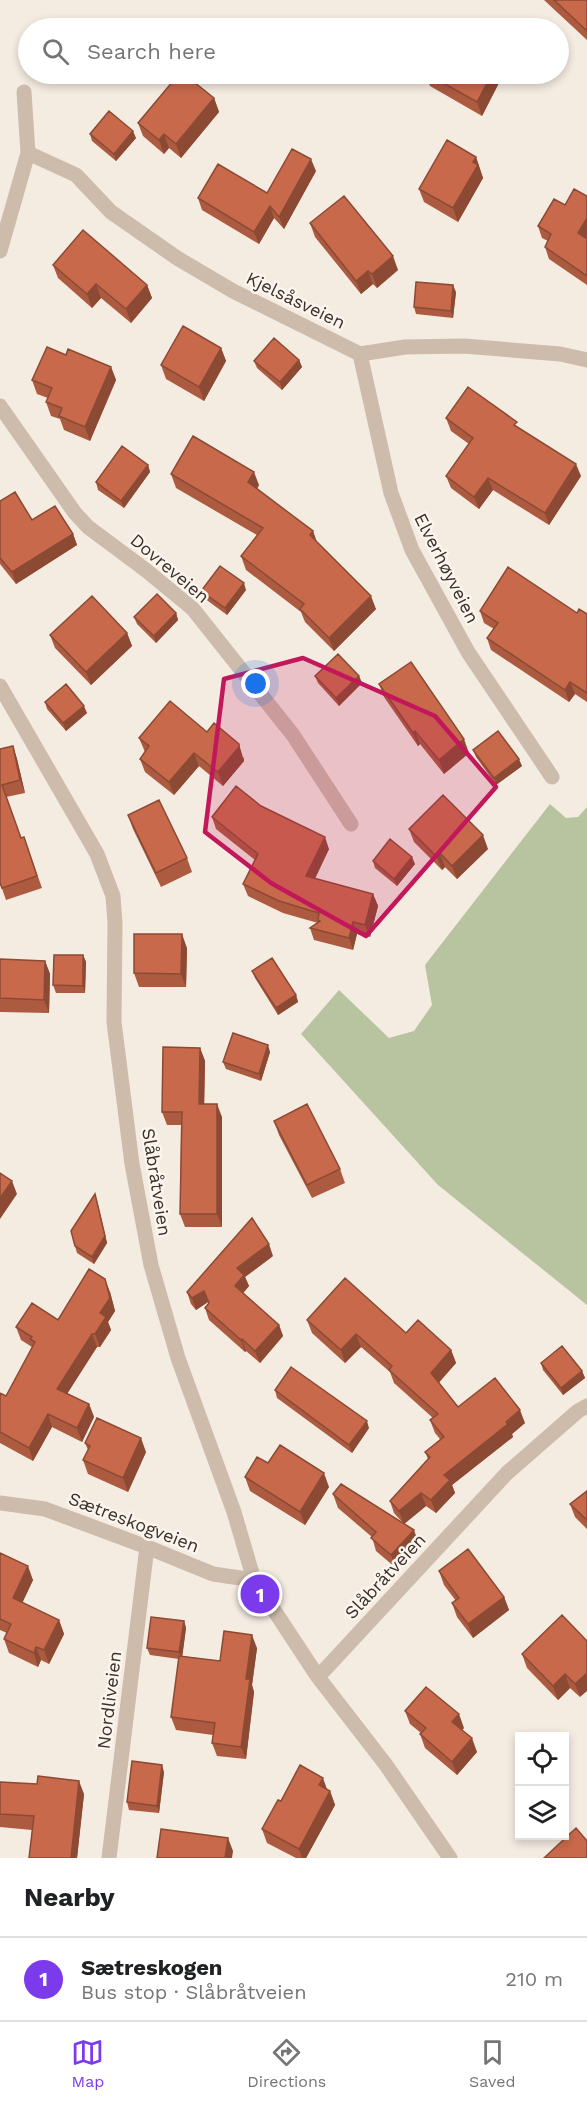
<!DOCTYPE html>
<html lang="en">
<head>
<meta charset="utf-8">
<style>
	body { margin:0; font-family:"Work Sans",sans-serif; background:#f2f2f2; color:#202124 }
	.controls { position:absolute; right:18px; bottom:18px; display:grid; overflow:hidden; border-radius:0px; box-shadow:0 3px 9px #0003 }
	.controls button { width:54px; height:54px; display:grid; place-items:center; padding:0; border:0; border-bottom:2px solid #e0e0e0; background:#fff; color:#202124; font:30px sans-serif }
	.you { position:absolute; left:256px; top:684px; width:21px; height:21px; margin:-15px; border:4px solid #fff; border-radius:50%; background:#1a73e8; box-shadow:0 0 0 9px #1a73e833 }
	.badge { display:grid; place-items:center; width:39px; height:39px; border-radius:50%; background:#7c3aed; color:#fff; font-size:20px; font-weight:700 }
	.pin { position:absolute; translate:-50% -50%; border:3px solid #fff; box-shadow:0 2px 6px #0006 }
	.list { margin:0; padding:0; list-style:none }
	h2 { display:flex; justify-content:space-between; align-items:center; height:78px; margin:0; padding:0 24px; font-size:26px }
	h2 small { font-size:20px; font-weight:400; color:#757577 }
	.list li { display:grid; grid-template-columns:39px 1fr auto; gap:18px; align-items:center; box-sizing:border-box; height:84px; padding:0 24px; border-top:2px solid #e0e0e0 }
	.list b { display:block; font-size:22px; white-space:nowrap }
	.list p { margin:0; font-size:20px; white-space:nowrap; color:#757577 }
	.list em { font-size:20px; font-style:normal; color:#757577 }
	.icon { flex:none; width:33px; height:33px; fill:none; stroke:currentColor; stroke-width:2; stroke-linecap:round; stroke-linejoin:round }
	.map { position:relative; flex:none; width:587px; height:1858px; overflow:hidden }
	.search { position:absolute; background:#fff; box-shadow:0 3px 9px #0003; left:18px; right:18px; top:18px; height:66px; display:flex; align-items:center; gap:15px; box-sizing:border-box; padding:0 21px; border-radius:33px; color:#757577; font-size:22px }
	.sheet { height:162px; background:#fff }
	nav { display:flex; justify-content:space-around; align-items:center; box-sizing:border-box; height:84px; border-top:2px solid #e0e0e0; background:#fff; font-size:16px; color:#757577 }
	nav a { display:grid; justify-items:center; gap:3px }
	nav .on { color:#7c3aed }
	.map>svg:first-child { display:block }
	.green { fill:#b8c4a0 }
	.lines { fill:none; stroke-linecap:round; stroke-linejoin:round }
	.minor { stroke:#cdbbac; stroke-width:15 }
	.wall { fill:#ac5a40 }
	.shaded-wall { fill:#8c4a34 }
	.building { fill:#c8694b; stroke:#8c4a34; stroke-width:1.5 }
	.marked { fill:#c2185b; fill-opacity:0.2; stroke:#c2185b; stroke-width:4.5; stroke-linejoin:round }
	.labels { text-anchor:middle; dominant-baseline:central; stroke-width:5; stroke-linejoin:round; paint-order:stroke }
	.street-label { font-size:18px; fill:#3b302b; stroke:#fbf5ee }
</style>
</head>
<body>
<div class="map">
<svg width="587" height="1858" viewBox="0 0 587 1858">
	<rect width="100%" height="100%" fill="#f4ebe1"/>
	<path class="green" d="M550 804 566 818 578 817 587 807V1305L438 1185 301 1034 339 990 389 1038 414 1031 432 1005 425 965Z"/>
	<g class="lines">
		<path class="minor" d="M28 153 76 175 111 212 177 258 233 291 360 354 405 347 464 346 560 354 587 360
			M0 251 28 153 24 92
			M360 354 391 493 412 550 468 652 552 777
			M0 406 75 513 88 527 147 571 193 609 293 735 351 824
			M0 686 97 854 113 896 115 923 114 1022 132 1164 151 1265 178 1358 234 1512 254 1580 318 1677 386 1765 450 1858
			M0 1503 45 1509 147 1547 213 1574 254 1580
			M318 1677 507 1473 578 1411 587 1406
			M109 1858 147 1547"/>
	</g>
	<path class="wall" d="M544 0H587V40Z
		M72 74H100V76L74 78Z
		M425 74H503V75L482 116 430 86Z
		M214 98 219 112 181 158 169 148 164 154 143 136 138 123Z
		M90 134 136 138 116 161 92 141Z
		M476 157 483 178 458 222 424 202 419 189Z
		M316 171 284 229 274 218 259 244 202 210 198 198 267 193Z
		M587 196V237L586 239H587V285L549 259 545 247 548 241 542 238 538 226 565 205Z
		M310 223 398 270 377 288 373 284 361 294 315 237Z
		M53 265 147 285 152 298 131 323 101 298 92 308 58 278Z
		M456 292 453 318 416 314 414 307Z
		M221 348 226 361 204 401 166 379 161 365Z
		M66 355 111 367 116 380 90 441 64 430 60 419 51 416 46 402 48 398 37 394 32 380Z
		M299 360 302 367 282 390 257 368 254 361Z
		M446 418 519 428 581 476 549 525 493 490 479 509 451 488 446 476 469 444 451 431Z
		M148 465 150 472 124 508 98 490 96 482Z
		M171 474 259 485 257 489 313 531 316 541 376 609 334 651 305 622 301 612 246 570 241 556 257 535 176 488Z
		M0 501 32 520 73 534 77 545 16 584 0 564Z
		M246 590 227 615 204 598 201 591Z
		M480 611 577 613 587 614V702L575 694 569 702 491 650 487 638 494 629 484 623Z
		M176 613 178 620 156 643 137 624 134 617Z
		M127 633 132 646 91 685 55 648 50 635Z
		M315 676H359L362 683 339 706 318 683Z
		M379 684 469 753 444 774 420 744 418 746 384 697Z
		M45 702 87 713 66 731 47 709Z
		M207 732 244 758V761L223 786 199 766 174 795 145 772 140 759 145 752 139 738Z
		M13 746 17 759 25 793 6 797 21 838 24 837 42 888 6 900 0 883V749Z
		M473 750 522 766 496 785 476 757Z
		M261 806 329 849 315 879 373 894 378 906 370 937 357 934 353 950 314 940 310 928 318 923 283 913 248 896 243 884 255 860 216 829 212 817Z
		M128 815 187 858 192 872 161 887 133 829Z
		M409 829 488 849 457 879 445 867 442 870 414 842Z
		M373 861 415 864 397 886 375 868Z
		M187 948 186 987H139L134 973Z
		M83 955 86 962 85 993H56L53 985Z
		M0 959 45 961 50 974 49 1013 0 1012Z
		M252 971 296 995 298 1002 278 1015 255 978Z
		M200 1048 205 1061 204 1104 222 1117V1227H185L180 1214 181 1125H167L162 1112Z
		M270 1052 261 1081 226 1069 223 1062Z
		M274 1121 340 1169 345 1183 312 1198 279 1135Z
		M97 1201 107 1243 94 1264 77 1253 75 1246Z
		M273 1256 245 1277 249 1286 243 1293 279 1325 283 1336 260 1363 246 1351 245 1352 209 1320 205 1308 208 1304V1302L196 1310 191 1304 187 1292Z
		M110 1292 115 1311 108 1322 111 1330 100 1347H97L67 1393 89 1404 94 1417 82 1442 52 1427 33 1461 0 1443V1393L6 1396 32 1347 21 1340 16 1327 58 1320Z
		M307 1320 406 1333 451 1350 456 1363 439 1382 458 1407 525 1423 512 1434 513 1437 452 1485 455 1493 436 1513 426 1506 404 1524 419 1544 396 1568 376 1551 372 1537 338 1508 333 1494 403 1523 394 1513 390 1501 428 1459 425 1452 440 1439 435 1433 430 1420 433 1418 394 1383 390 1372 361 1347 345 1363 312 1333Z
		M541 1363 582 1371 585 1378 563 1395 543 1370Z
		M275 1390 369 1428 352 1453 277 1398Z
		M85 1443 146 1452 128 1492 88 1474 83 1460 88 1450Z
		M268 1463 329 1487 305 1525 250 1491 245 1477Z
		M587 1491V1529L575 1517 570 1504Z
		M0 1553 33 1580 22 1603 59 1620 64 1634 49 1664 41 1660 38 1667 9 1653 4 1639 7 1633 0 1630Z
		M439 1571 504 1597 509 1610 473 1638 457 1617 452 1603 456 1601 444 1585Z
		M562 1615 580 1697 570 1688 558 1700 527 1668 522 1654Z
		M184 1621 186 1628 182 1656 220 1661 257 1648 252 1685 254 1692 246 1759 217 1756 212 1743 213 1735 176 1730 171 1717 179 1659 150 1655 147 1648Z
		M405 1711 464 1728 462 1730 477 1752 457 1775 425 1748 420 1734 421 1733 410 1724Z
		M164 1772 159 1813 129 1810 127 1802Z
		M0 1782 84 1794 77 1858H29L32 1830 0 1827Z
		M327 1790 330 1791 335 1805 306 1858H296L267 1843 262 1829 281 1801Z"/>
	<path class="shaded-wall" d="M492 74H503V75L482 116 477 102Z
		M214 98 219 112 181 158 176 144Z
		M133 131 136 138 116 161 114 154Z
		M164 134 169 148 164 154 159 140Z
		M476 157 483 178 458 222 453 208Z
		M311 159 316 171 284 229 279 217Z
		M270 206 274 218 259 244 254 232Z
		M587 218V237L582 245 578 233Z
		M393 256 398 270 377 288 372 274Z
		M368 271 373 284 361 294 356 281Z
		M96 284 101 298 92 308 87 294Z
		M147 285 152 298 131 323 126 309Z
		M453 285 456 292 453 318 451 311Z
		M221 348 226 361 204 401 199 387Z
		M299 360 302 367 282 390 280 382Z
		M111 367 116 380 90 441 85 427Z
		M576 464 581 476 549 525 545 513Z
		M148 465 150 472 124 508 121 501Z
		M254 472 259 485 253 495 248 482Z
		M488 478 493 490 479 509 474 497Z
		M313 531 318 545 310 535Z
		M73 534 77 545 16 584 12 572Z
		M244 583 246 590 227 615 225 608Z
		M371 596 376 609 334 651 329 638Z
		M176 613 178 620 156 643 154 636Z
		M127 633 132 646 91 685 86 672Z
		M359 676 362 683 339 706 336 698Z
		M570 682 575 694 569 702 565 690Z
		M84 706 87 713 66 731 63 723Z
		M415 731 420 744 418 746 413 733Z
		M464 739 469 753 444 774 439 760Z
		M239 744 244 761 223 786 218 772Z
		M13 746 17 759 25 793 20 780Z
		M194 753 199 766 174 795 169 782Z
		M519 759 522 766 496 785 494 778Z
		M483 835 488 849 457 879 452 866Z
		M325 837 329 849 310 888 306 876Z
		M440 853 445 867 442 870 437 857Z
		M412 857 415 864 397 886 394 879Z
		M373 894 378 906 370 937 365 925Z
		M353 922 357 934 353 950 349 938Z
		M182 934 187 948 186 987 181 974Z
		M83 955 86 962 85 993 83 986Z
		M45 961 50 974 49 1013 44 1000Z
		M296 995 298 1002 278 1015 276 1008Z
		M268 1045 270 1052 261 1081 259 1074Z
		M200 1048 205 1061 204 1117 199 1104Z
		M217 1104 222 1117V1227L217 1214Z
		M12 1181 17 1194 0 1219V1198Z
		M95 1194 97 1201 107 1243 94 1264 92 1257Z
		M269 1244 273 1256 245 1277 249 1286 239 1298 235 1286 237 1268Z
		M105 1279 110 1292 115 1311 108 1322 111 1330 100 1347 95 1334 100 1313Z
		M204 1291 208 1302 196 1310 192 1298Z
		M279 1325 283 1336 260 1363 255 1351Z
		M92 1334 97 1347 62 1402 57 1389Z
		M356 1334 361 1347 345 1363 341 1350Z
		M242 1339 246 1351 245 1352 241 1340Z
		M451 1350 456 1363 436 1386 431 1373Z
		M582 1371 585 1378 563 1395 561 1388Z
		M89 1404 94 1417 82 1442 77 1428Z
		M520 1410 525 1423 512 1434 513 1437 452 1485 455 1493 436 1513 431 1500 444 1475Z
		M48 1414 52 1427 33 1461 29 1448Z
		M367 1421 369 1428 352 1453 349 1445Z
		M141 1438 146 1452 128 1492 123 1478Z
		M324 1473 329 1487 305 1525 300 1512Z
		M421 1493 426 1506 404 1524 399 1511Z
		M414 1530 419 1544 396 1568 391 1555Z
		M28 1566 33 1580 18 1612 13 1598Z
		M504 1597 509 1610 473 1638 468 1624Z
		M59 1620 64 1634 49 1664 44 1650Z
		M184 1621 186 1628 182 1659 179 1652Z
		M252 1635 257 1648 252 1685 254 1692 246 1759 241 1747 246 1679Z
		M36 1647 41 1660 38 1667 34 1653Z
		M587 1673V1691L580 1697 575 1684Z
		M565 1674 570 1688 558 1700 553 1686Z
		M459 1714 464 1728 457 1735 452 1722Z
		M472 1738 477 1752 457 1775 452 1762Z
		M162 1765 164 1772 159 1813 157 1806Z
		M323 1778 328 1792 319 1785Z
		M79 1781 84 1794 77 1858H71Z
		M330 1791 335 1805 306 1858H302L299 1849Z
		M228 1838 233 1851 232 1858H225Z"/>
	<path class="building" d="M554 0H587V31Z
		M94 25V28H59V26Z
		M179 74H184L214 98 176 144 164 134 159 140 138 123Z
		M427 74H492L477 102Z
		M109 111 133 131 114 154 90 134Z
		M447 140 476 157 473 162 478 165 453 208 419 189Z
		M292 149 311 159 279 217 270 206 254 232 198 198 218 164 267 193Z
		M574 189 587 196V218L578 233 587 239V276L545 247 551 234 538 226 554 199 565 205Z
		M344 196 393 256 372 274 368 271 356 281 310 223Z
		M83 230 147 285 126 309 96 284 87 294 53 265Z
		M416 282 453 285 451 311 414 307Z
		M183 326 221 348 199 387 161 365Z
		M274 338 299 360 280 382 254 361Z
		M47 347 66 355 68 349 111 367 85 427 59 416 62 408 46 402 52 388 32 380Z
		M468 387 517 422 514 425 576 464 545 513 488 478 474 497 446 476 473 438 446 418Z
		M193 436 254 472 248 482 313 531 310 535 371 596 329 638 300 609 304 604 241 556 263 528 171 474Z
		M122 446 148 465 121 501 96 482Z
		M15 492 32 520 55 506 73 534 12 572 0 558V501Z
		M220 566 244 583 225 608 201 591Z
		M508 567 577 613 579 609 587 614V693L570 682 565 690 487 638 498 623 480 611Z
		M157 594 176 613 154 636 134 617Z
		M92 596 127 633 86 672 50 635Z
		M338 654 359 676 336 698 315 676Z
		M411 662 464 739 439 760 415 731 413 733 379 684Z
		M66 684 84 706 63 723 45 702Z
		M170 701 207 732 214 723 239 744V747L218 772 194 753 169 782 140 759 149 746 139 738Z
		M498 731 519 759 494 778 473 750Z
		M13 746 20 780 2 785 21 838 24 837 37 876 2 888 0 883V749Z
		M236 786 261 806 325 837 306 876 373 894 365 925 353 922 349 938 310 928 320 921 318 920 319 913 279 901 243 884 258 854 212 817Z
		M443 795 483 835 452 866 440 853 437 857 409 829Z
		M159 800 187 858 156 873 128 815Z
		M390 839 412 857 394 879 373 861Z
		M134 934H182L181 974 134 973Z
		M54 955H83V986L53 985Z
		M272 958 296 995 276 1008 252 971Z
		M0 959 45 961 44 1000 0 998Z
		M233 1033 268 1045 259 1074 223 1062Z
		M163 1047 200 1048 199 1104H217V1214H180L182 1112H162Z
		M307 1104 340 1169 307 1185 274 1121Z
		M0 1173 12 1181 0 1198Z
		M95 1194 105 1236 92 1257 75 1246 71 1231Z
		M252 1218 269 1244 237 1268 244 1275 235 1286 279 1325 255 1351 242 1339 241 1340 205 1308 209 1303 204 1291 192 1298 187 1292Z
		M89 1269 105 1279 110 1298 100 1313 106 1317 95 1334H92L57 1389 89 1404 77 1428 48 1414 29 1448 0 1432V1393L6 1396 35 1342 30 1339 32 1337 16 1327 32 1303 58 1320Z
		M345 1278 406 1333 418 1320 451 1350 431 1373 458 1407 495 1378 520 1410 506 1422 508 1424 444 1475 450 1480 431 1500 421 1493 399 1511 390 1501 430 1457 425 1452 444 1437 430 1420 438 1414 389 1370 392 1366 356 1334 341 1350 307 1320Z
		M562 1346 582 1371 561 1388 541 1363Z
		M291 1367 367 1421 349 1445 275 1390Z
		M97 1418 141 1438 123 1478 83 1460 90 1446 85 1443Z
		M280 1445 324 1473 300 1512 245 1477 257 1457 268 1463Z
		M341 1484 414 1530 391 1555 371 1538 376 1532 333 1494Z
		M587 1491V1520L570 1504Z
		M468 1549 504 1597 468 1624 452 1603 459 1598 439 1571Z
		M0 1553 28 1566 13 1598 59 1620 44 1650 36 1647 34 1653 4 1639 11 1624 0 1619Z
		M562 1615 587 1641V1673L575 1684 565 1674 553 1686 522 1654Z
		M151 1617 184 1621 179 1652 147 1648Z
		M224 1631 252 1635 246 1679H250L241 1747 212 1743 215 1723 171 1717 179 1656 220 1661Z
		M426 1687 459 1714 452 1722 472 1738 452 1762 420 1734 426 1728 405 1711Z
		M132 1761 162 1765 157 1806 127 1802Z
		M300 1765 323 1778 319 1785 330 1791 299 1849 262 1829 278 1800 281 1801Z
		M38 1776 79 1781 71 1858H29L34 1816 0 1814V1782L37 1784Z
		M576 1828 587 1841V1858H544Z
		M161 1829 228 1838 225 1858H157Z"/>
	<path class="marked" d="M303 658 435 716 496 787 366 936 271 883 205 832 224 679Z"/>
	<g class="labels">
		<g class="street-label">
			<text transform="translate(296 300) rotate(26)">Kjelsåsveien</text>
			<text transform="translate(170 568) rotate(40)">Dovreveien</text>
			<text transform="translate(447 568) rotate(63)">Elverhøyveien</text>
			<text transform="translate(157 1182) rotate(81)">Slåbråtveien</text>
			<text transform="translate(134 1522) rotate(21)">Sætreskogveien</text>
			<text transform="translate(385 1576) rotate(-47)">Slåbråtveien</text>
			<text transform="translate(109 1700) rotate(-83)">Nordliveien</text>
		</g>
	</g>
</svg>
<div class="controls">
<button><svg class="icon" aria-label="locate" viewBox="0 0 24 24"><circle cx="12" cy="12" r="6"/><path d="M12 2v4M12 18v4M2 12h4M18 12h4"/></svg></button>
<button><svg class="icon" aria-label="layers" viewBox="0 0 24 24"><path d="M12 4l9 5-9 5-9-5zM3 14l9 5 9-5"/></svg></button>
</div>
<div class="you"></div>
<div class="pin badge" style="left:260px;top:1594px">1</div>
<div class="search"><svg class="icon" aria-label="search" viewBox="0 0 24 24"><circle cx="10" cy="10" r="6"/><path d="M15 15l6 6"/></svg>Search here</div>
</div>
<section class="sheet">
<h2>Nearby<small></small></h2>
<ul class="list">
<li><span class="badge">1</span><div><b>Sætreskogen</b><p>Bus stop · Slåbråtveien</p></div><em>210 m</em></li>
</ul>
</section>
<nav>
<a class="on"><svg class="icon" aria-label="map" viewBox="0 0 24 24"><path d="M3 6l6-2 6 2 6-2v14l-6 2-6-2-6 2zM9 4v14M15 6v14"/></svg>Map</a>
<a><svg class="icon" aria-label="directions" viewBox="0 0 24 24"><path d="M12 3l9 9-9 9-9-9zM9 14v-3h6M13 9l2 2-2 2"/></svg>Directions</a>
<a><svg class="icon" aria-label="saved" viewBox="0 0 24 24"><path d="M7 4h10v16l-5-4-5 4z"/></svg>Saved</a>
</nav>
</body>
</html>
